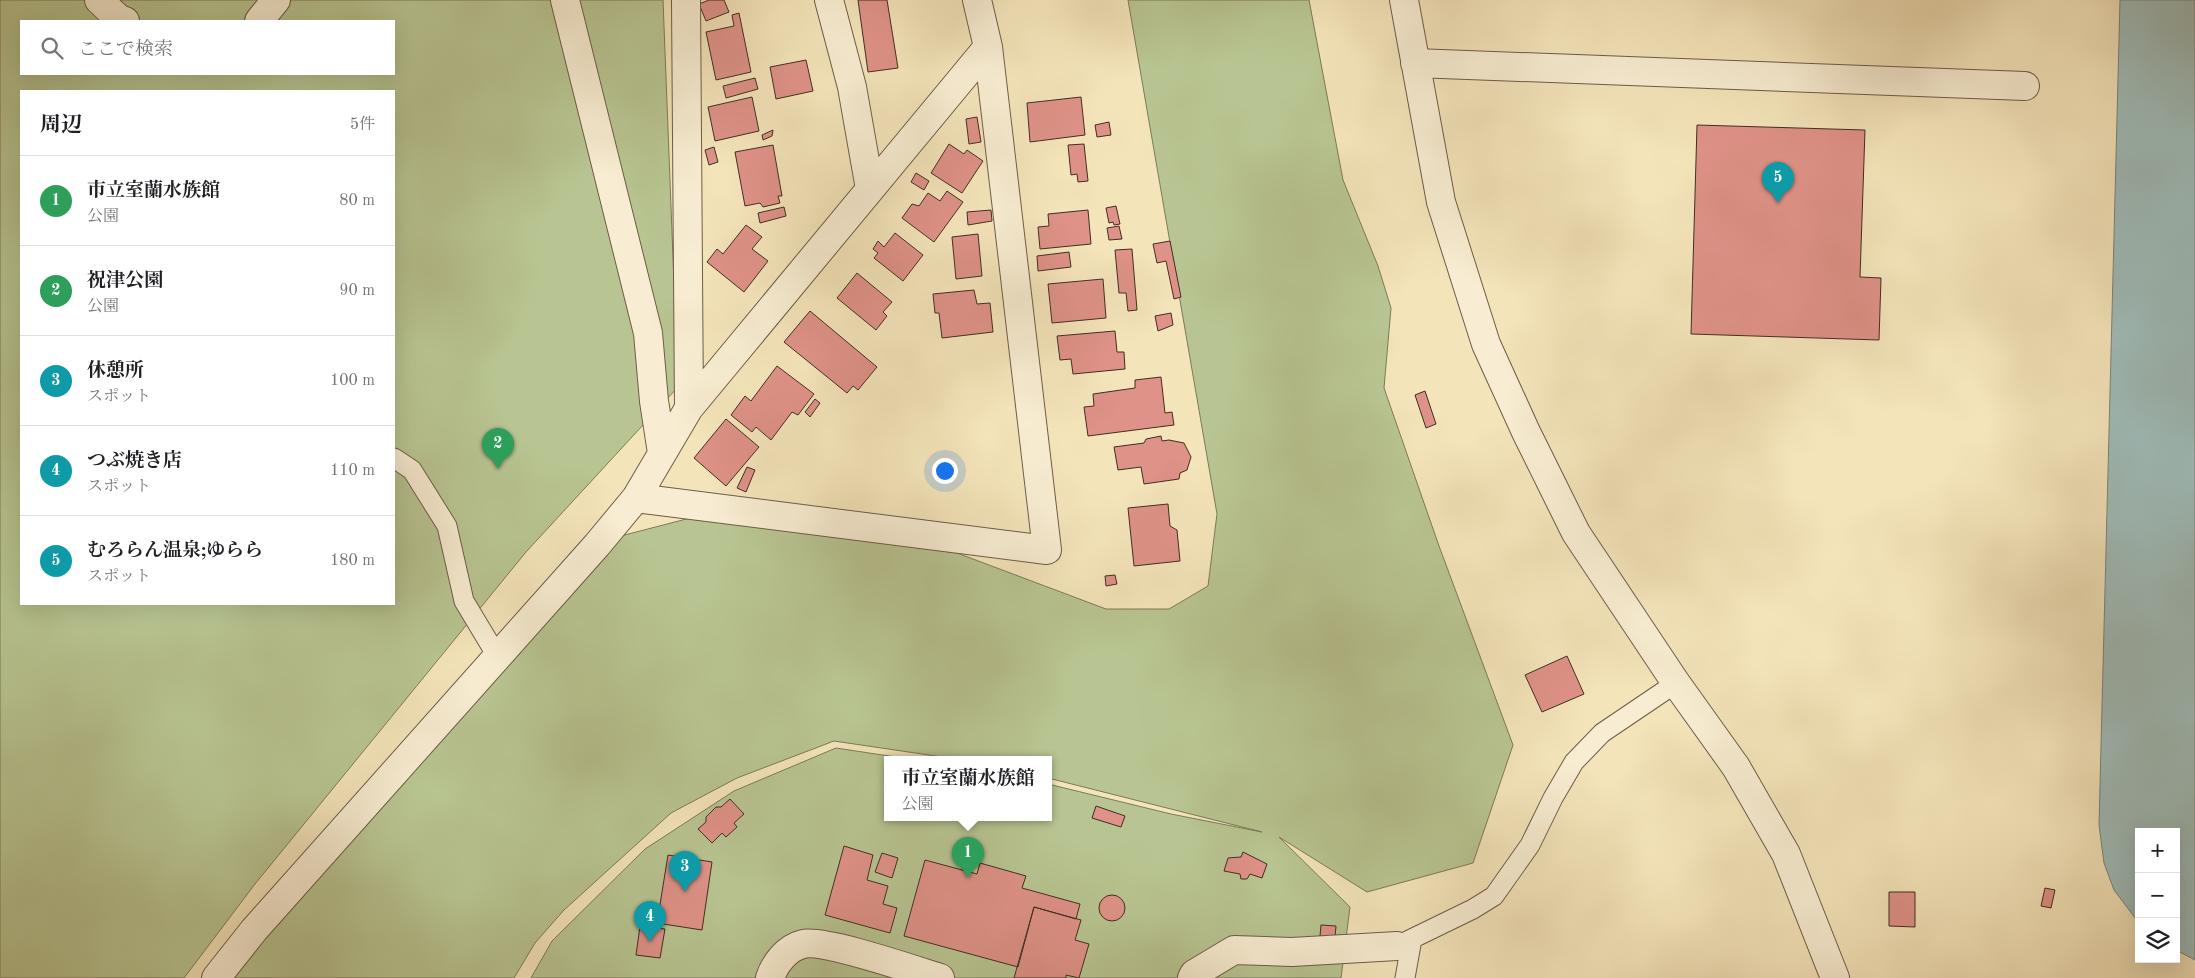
<!DOCTYPE html>
<html lang="ja">
<head>
<meta charset="utf-8">
<style>
	body { margin:0; font-family:"Old Standard TT","Noto Serif JP",serif; background:#f2f2f2; color:#202124 }
	.controls { position:absolute; right:15px; bottom:15px; display:grid; overflow:hidden; border-radius:0px; box-shadow:0 5px 20px #0002 }
	.controls button { width:45px; height:45px; display:grid; place-items:center; padding:0; border:0; border-bottom:1px solid #e0e0e0; background:#fff; color:#202124; font:25px sans-serif }
	.you { position:absolute; left:944px; top:470px; width:18px; height:18px; margin:-12px; border:4px solid #fff; border-radius:50%; background:#1a73e8; box-shadow:0 0 0 8px #1a73e833 }
	.badge { display:grid; place-items:center; width:32px; height:32px; border-radius:50%; background:#8f2418; color:#fff; font-size:16px; font-weight:700 }
	.pin { position:absolute; translate:-50% -41px; filter:drop-shadow(0 1px 2px #0008) }
	.pin::after { content:''; position:absolute; top:26px; width:18px; height:15px; background:inherit; clip-path:polygon(0 0,100% 0,50% 100%) }
	.popup { position:absolute; left:884px; top:756px; width:168px; height:65px; box-sizing:border-box; display:grid; place-content:center; border-radius:0px; background:#fff; filter:drop-shadow(0 1px 4px #0005); font-size:16px; white-space:nowrap; color:#757577 }
	.popup b { font-size:19px; color:#202124 }
	.popup::after { content:''; position:absolute; left:50%; top:100%; margin-left:-10px; border:10px solid transparent; border-top-color:#fff }
	.list { margin:0; padding:0; list-style:none }
	h2 { display:flex; justify-content:space-between; align-items:center; height:65px; margin:0; padding:0 20px; font-size:21px }
	h2 small { font-size:16px; font-weight:400; color:#757577 }
	.list li { display:grid; grid-template-columns:32px 1fr auto; gap:15px; align-items:center; box-sizing:border-box; height:90px; padding:0 20px; border-top:1px solid #e0e0e0 }
	.list b { display:block; font-size:19px; white-space:nowrap }
	.list p { margin:0; font-size:16px; white-space:nowrap; color:#757577 }
	.list em { font-size:16px; font-style:normal; color:#757577 }
	.icon { flex:none; width:28px; height:28px; fill:none; stroke:currentColor; stroke-width:2; stroke-linecap:round; stroke-linejoin:round }
	.map { position:relative; flex:none; width:2195px; height:978px; overflow:hidden }
	.search { position:absolute; background:#fff; box-shadow:0 5px 20px #0002; left:20px; top:20px; width:375px; height:55px; display:flex; align-items:center; gap:12px; box-sizing:border-box; padding:0 18px; border-radius:0px; color:#757577; font-size:19px }
	.panel { position:absolute; background:#fff; box-shadow:0 5px 20px #0002; left:20px; top:90px; width:375px; height:515px; border-radius:0px }
	.map>svg:first-child { display:block }
	.green { fill:#b8c592; stroke:#7c7a5a; fill-rule:evenodd }
	.water { fill:#9fbcb9; stroke:#79837c }
	.building { fill:#df9288; stroke:#412e21 }
	.lines { fill:none; stroke-linecap:round; stroke-linejoin:round }
	.lane-casing { stroke:#6e5c47; stroke-width:21 }
	.street-casing { stroke:#6e5c47; stroke-width:30 }
	.lane { stroke:#f8edd2; stroke-width:19 }
	.street { stroke:#f8edd2; stroke-width:28 }
</style>
</head>
<body>
<div class="map">
<svg width="2195" height="978" viewBox="0 0 2195 978">
	<rect width="100%" height="100%" fill="#f4e4ba"/>
	<filter id="stains"><feTurbulence type="fractalNoise" baseFrequency=".004" numOctaves="4"/><feColorMatrix values="0 0 0 0 .2 0 0 0 0 .09 0 0 0 0 .02 0 0 0 .5 -.17"/></filter>
	<radialGradient id="worn" r=".72"><stop offset=".6" stop-color="#630" stop-opacity="0"/><stop offset="1" stop-color="#630" stop-opacity=".3"/></radialGradient>
	<path class="green" d="M0 0H663L678 387 526 552 255 884 184 978H0ZM21 21H394V74H21ZM21 91H394V604H21Z
		M1128 0H1309L1343 180 1378 266 1391 308 1384 388 1439 546 1513 745 1473 863 1367 892 1279 837 1350 907 1341 978H531L552 941 645 849 734 791 836 748 909 759H888V817H1048V784L1171 814 1262 832 1048 778V759H956L834 741 737 778 671 813 564 910 535 943 514 978H232L375 795 617 537 694 517 957 553 1106 609H1169L1208 586 1217 514Z"/>
	<path class="water" d="M2120 0H2195V960L2176 950V832H2139V923L2114 890 2104 863 2099 825Z"/>
	<path class="building" d="M709 0H724L729 12 706 21 699 4Z
		M858 0H887L898 68 868 72Z
		M739 13 751 72 716 80 706 32 734 26 732 15Z
		M806 60 813 91 776 99 770 67Z
		M755 78 758 89 726 98 723 86Z
		M752 97 759 131 715 141 708 107Z
		M1081 97 1085 135 1030 142 1027 103Z
		M977 117 981 142 969 144 966 119Z
		M1109 122 1111 135 1097 137 1095 125Z
		M1697 125 1865 130 1860 277 1881 278 1879 340 1691 334Z
		M773 130 772 136 763 140 762 135Z
		M949 144 964 154 967 150 983 161 962 193 931 173Z
		M1084 144 1088 181 1078 182 1077 174 1071 175 1068 145Z
		M773 145 782 196H778L780 203 763 207 760 203 745 206 735 152Z
		M714 147 718 162 709 165 705 150Z
		M916 173 929 181 924 190 911 182Z
		M947 191 963 202 934 242 902 218 912 204 919 206 928 193 940 201Z
		M1116 206 1120 224 1114 225 1113 222 1109 223 1106 208Z
		M784 207 786 216 760 223 758 213Z
		M991 210 992 221 968 225 967 212Z
		M1088 210 1091 244 1040 249 1038 227 1049 226 1048 214Z
		M746 225 762 237 752 249 768 261 744 292 707 262 717 249 723 254Z
		M1119 226 1122 239 1109 240 1107 228Z
		M895 233 923 255 903 281 874 258 878 253 873 249 878 241 884 247Z
		M978 234 982 276 956 279 952 237Z
		M1170 241 1181 297 1174 299 1166 261 1157 263 1153 244Z
		M1132 249 1137 310 1128 311 1126 293H1119L1115 250Z
		M1069 252 1071 267 1038 271 1037 256Z
		M857 273 892 302 883 312 887 316 876 330 837 298Z
		M1103 279 1106 318 1052 323 1048 284Z
		M974 290 977 304 990 303 993 332 942 338 939 313H935L933 294Z
		M810 311 877 367 858 390 853 386 847 393 784 342Z
		M1171 313 1173 325 1158 331 1155 316Z
		M1115 331 1117 352H1124L1125 369 1073 374 1071 359 1060 360 1057 336Z
		M777 366 814 394 798 415 792 412 771 440 756 427 752 432 731 415 745 396 751 401Z
		M1161 377 1165 413 1172 412 1174 425 1088 436 1084 407 1094 406 1093 394 1135 388V380Z
		M1425 391 1436 424 1426 428 1415 395Z
		M815 399 820 403 810 417 805 412Z
		M726 419 759 447 726 486 694 458Z
		M1161 436 1162 441 1169 440 1184 443 1191 457 1187 470 1180 473 1179 479 1144 484 1141 467 1118 470 1114 447 1144 443 1146 439Z
		M747 467 755 470 746 492 737 488Z
		M1168 504 1170 526 1177 530 1180 561 1134 566 1128 508Z
		M1115 575 1117 584 1106 586 1105 576Z
		M1567 656 1584 694 1542 712 1525 675Z
		M730 799 744 814 734 823 737 827 726 837 722 833 712 843 698 829 706 822V817L716 807H721Z
		M1096 806 1125 816 1121 827 1092 818Z
		M844 846 873 855 867 880 888 886 883 904 897 908 890 933 825 915Z
		M1243 852 1267 864 1262 878 1250 874 1247 879H1241L1240 874 1224 871 1228 858 1241 857Z
		M882 853 898 858 892 878 875 872Z
		M668 855 712 862 702 930 657 923Z
		M925 860 977 874 980 863 1026 876 1022 888 1080 904 1076 919 1034 907 1018 967 904 936Z
		M2045 888 2055 890 2051 908 2041 906Z
		M1889 892H1915V927L1889 926Z
		M1099 908a13 13 0 1 1 26 0a13 13 0 1 1-26 0Z
		M1034 907 1081 920 1075 940 1089 944 1079 978 1066 975V978H1014Z
		M1321 925 1336 926 1335 937 1320 936Z
		M640 926 665 929 660 958 636 955Z"/>
	<g class="lines">
		<defs>
			<path id="lane" d="M394 458 412 470 447 526 464 601 497 656
				M1397 946 1473 909 1494 896 1530 845 1553 798 1574 762 1602 733 1676 683
				M1405 978 1412 939"/>
			<path id="street" d="M99 0 119 19 125 21
				M565 0 648 333 654 401 662 453
				M686 0 689 408
				M829 0 852 87 870 189
				M1404 0 1441 202 1486 344 1526 432 1576 533 1676 683 1736 767 1786 854 1835 978
				M259 21 276 0
				M1415 63 2025 86
				M636 498 1047 550 988 47 977 0
				M216 978 254 930 597 545 636 498 689 408 988 47
				M770 978C775 963 787 948 803 944 824 939 914 970 940 978
				M1192 978 1194 974 1234 950 1292 952 1397 946"/>
		</defs>
		<use href="#lane" class="lane-casing"/>
		<use href="#street" class="street-casing"/>
		<use href="#lane" class="lane"/>
		<use href="#street" class="street"/>
	</g>
	<rect width="100%" height="100%" filter="url(#stains)"/>
	<rect width="100%" height="100%" fill="url(#worn)"/>
</svg>
<div class="controls">
<button>+</button>
<button>−</button>
<button><svg class="icon" aria-label="layers" viewBox="0 0 24 24"><path d="M12 4l9 5-9 5-9-5zM3 14l9 5 9-5"/></svg></button>
</div>
<div class="you"></div>
<div class="pin badge" style="left:968px;top:878px;background:#2e9e5b">1</div>
<div class="popup"><b>市立室蘭水族館</b>公園</div>
<div class="pin badge" style="left:498px;top:469px;background:#2e9e5b">2</div>
<div class="pin badge" style="left:685px;top:892px;background:#0f9aa8">3</div>
<div class="pin badge" style="left:650px;top:942px;background:#0f9aa8">4</div>
<div class="pin badge" style="left:1778px;top:203px;background:#0f9aa8">5</div>
<div class="search"><svg class="icon" aria-label="search" viewBox="0 0 24 24"><circle cx="10" cy="10" r="6"/><path d="M15 15l6 6"/></svg>ここで検索</div>
<section class="panel">
<h2>周辺<small>5件</small></h2>
<ul class="list">
<li><span class="badge" style="background:#2e9e5b">1</span><div><b>市立室蘭水族館</b><p>公園</p></div><em>80 m</em></li>
<li><span class="badge" style="background:#2e9e5b">2</span><div><b>祝津公園</b><p>公園</p></div><em>90 m</em></li>
<li><span class="badge" style="background:#0f9aa8">3</span><div><b>休憩所</b><p>スポット</p></div><em>100 m</em></li>
<li><span class="badge" style="background:#0f9aa8">4</span><div><b>つぶ焼き店</b><p>スポット</p></div><em>110 m</em></li>
<li><span class="badge" style="background:#0f9aa8">5</span><div><b>むろらん温泉;ゆらら</b><p>スポット</p></div><em>180 m</em></li>
</ul>
</section>
</div>
</body>
</html>
